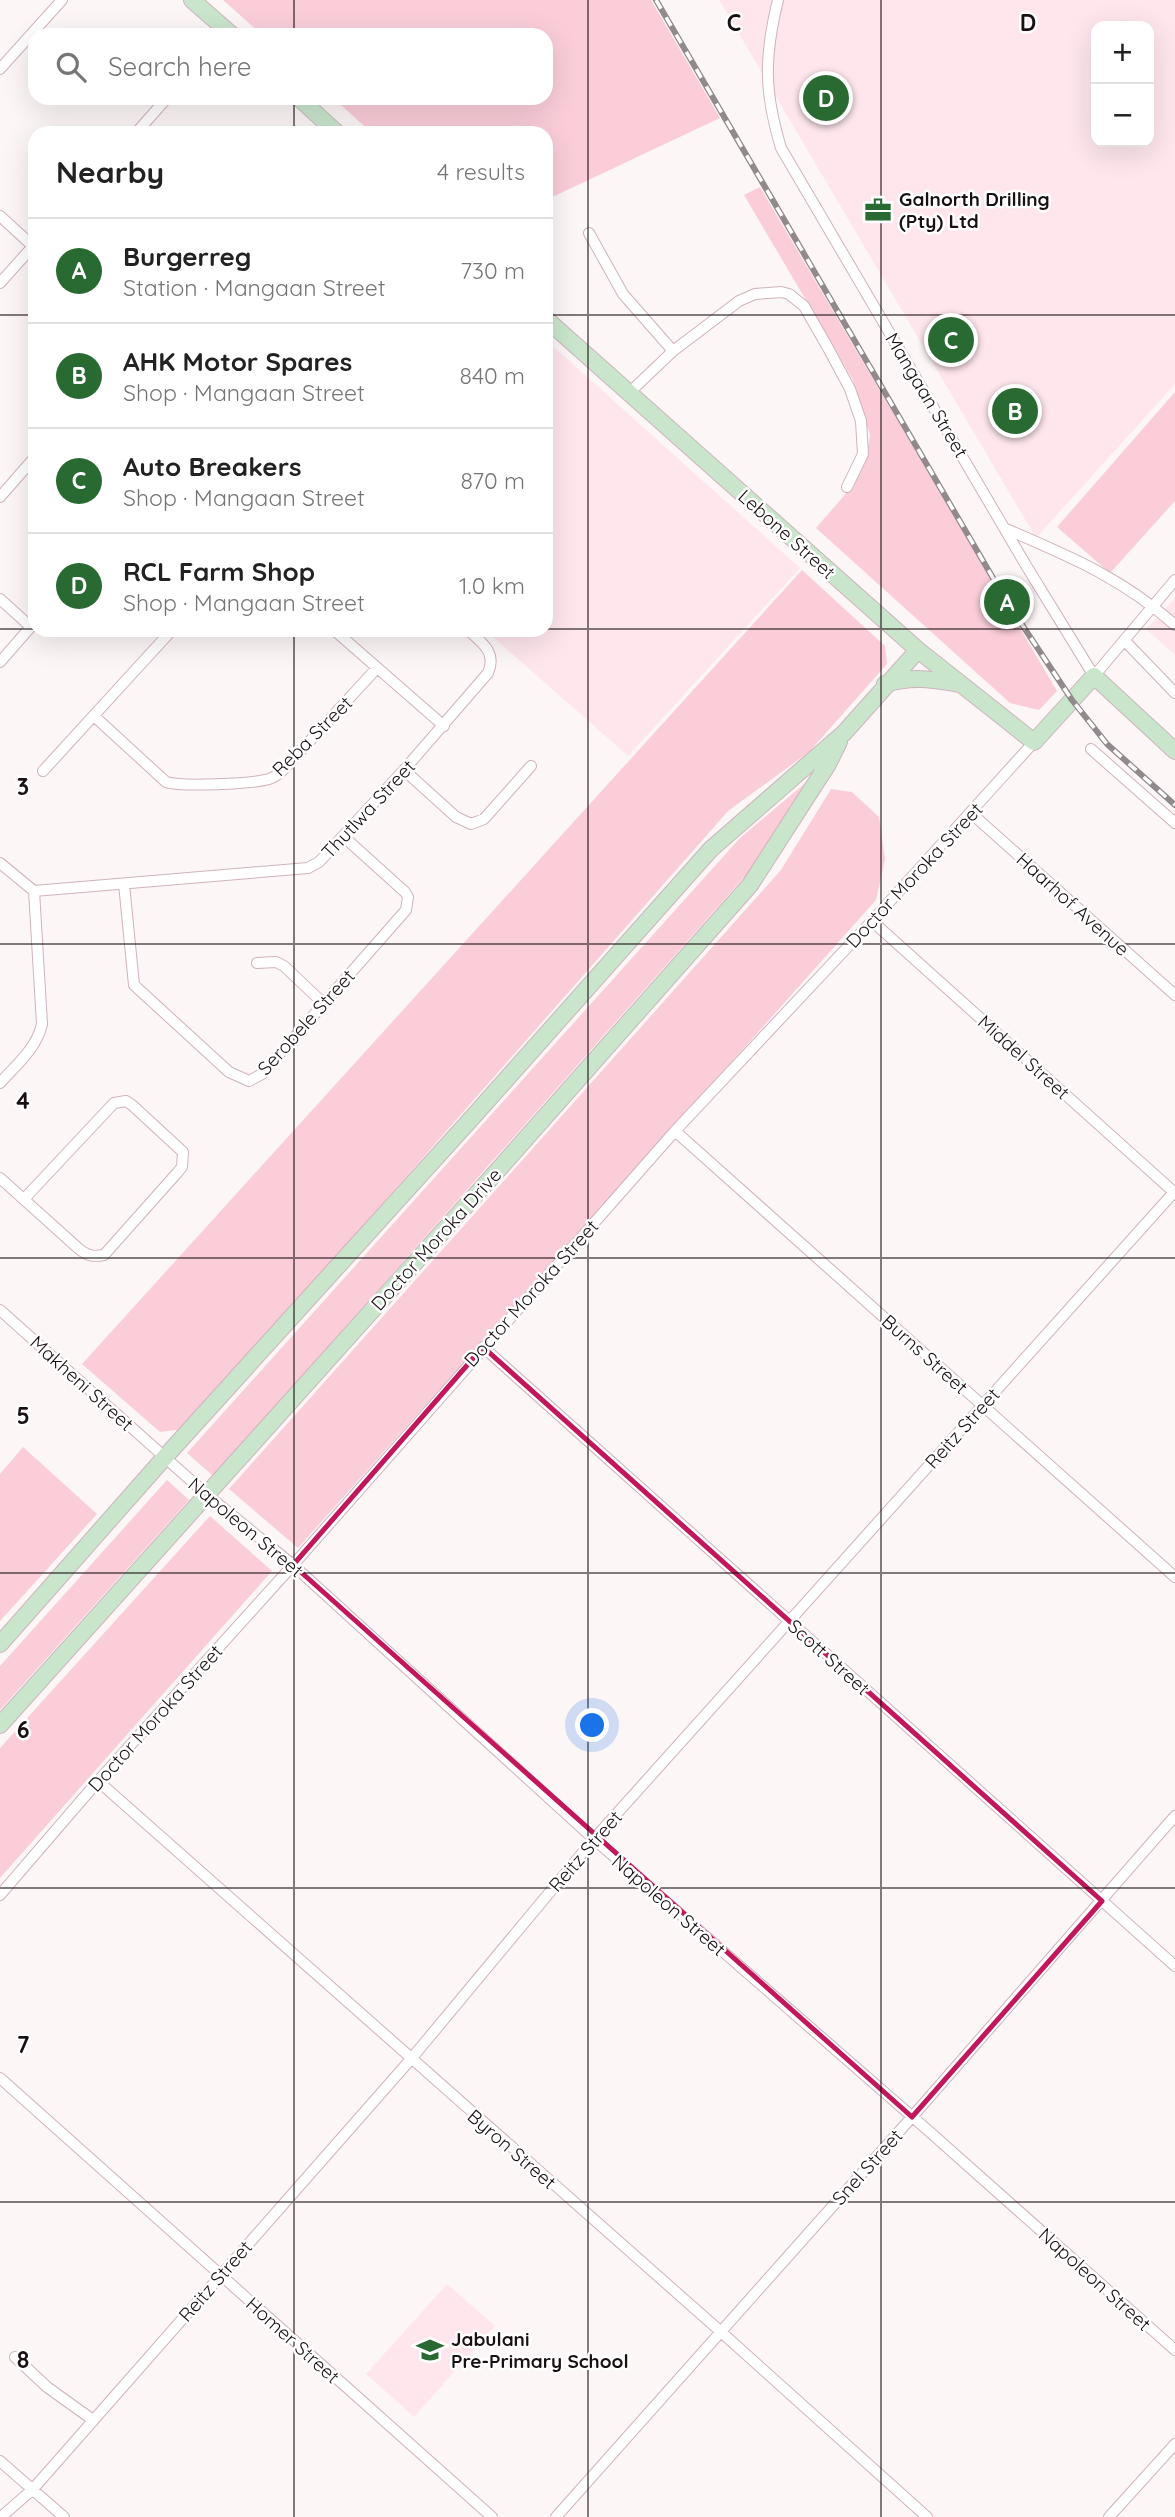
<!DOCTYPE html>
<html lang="en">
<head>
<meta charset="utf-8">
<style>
	body { margin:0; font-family:Quicksand,sans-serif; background:#f6f6f6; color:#222 }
	.controls { position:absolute; right:21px; top:21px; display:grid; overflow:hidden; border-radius:14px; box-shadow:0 7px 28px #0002 }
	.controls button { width:63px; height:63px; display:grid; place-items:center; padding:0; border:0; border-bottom:2px solid #e0e0e0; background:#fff; color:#222; font:35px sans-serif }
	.you { position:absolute; left:593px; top:1726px; width:24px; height:24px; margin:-18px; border:5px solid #fff; border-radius:50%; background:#1a73e8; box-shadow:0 0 0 10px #1a73e833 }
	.badge { display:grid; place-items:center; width:46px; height:46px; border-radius:50%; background:#296932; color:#fff; font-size:23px; font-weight:700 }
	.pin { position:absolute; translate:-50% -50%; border:4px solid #fff; box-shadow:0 2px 7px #0006 }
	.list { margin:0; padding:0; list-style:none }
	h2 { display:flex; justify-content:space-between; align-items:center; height:91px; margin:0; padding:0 28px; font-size:30px }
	h2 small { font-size:23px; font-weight:400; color:#767676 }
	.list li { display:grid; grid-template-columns:46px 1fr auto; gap:21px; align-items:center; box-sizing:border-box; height:105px; padding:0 28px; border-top:2px solid #e0e0e0 }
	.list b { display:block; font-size:26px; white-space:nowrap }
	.list p { margin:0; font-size:23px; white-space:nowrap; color:#767676 }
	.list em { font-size:23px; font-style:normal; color:#767676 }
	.icon { flex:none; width:38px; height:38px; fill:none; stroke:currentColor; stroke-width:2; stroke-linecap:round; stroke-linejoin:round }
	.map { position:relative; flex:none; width:1175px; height:2517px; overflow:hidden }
	.search { position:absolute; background:#fff; box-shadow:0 7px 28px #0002; left:28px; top:28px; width:525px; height:77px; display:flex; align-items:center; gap:18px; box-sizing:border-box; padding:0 24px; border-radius:21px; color:#767676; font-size:26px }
	.panel { position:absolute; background:#fff; box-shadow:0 7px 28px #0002; left:28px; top:126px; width:525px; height:511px; border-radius:21px }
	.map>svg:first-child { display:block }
	.built { fill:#fee6ec; fill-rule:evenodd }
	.green { fill:#facdd9 }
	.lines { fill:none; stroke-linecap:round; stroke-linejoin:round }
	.street-casing { stroke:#d0b2ba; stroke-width:12 }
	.secondary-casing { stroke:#d0b2ba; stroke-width:18 }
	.street { stroke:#fff; stroke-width:10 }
	.secondary { stroke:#c9e6cd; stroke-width:16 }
	.rail-casing { stroke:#91898b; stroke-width:6 }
	.rail { stroke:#fff; stroke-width:3.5; stroke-dasharray:10; stroke-linecap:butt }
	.marked { fill:none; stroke:#c2185b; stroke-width:5; stroke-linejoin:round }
	.grid { fill:none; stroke:#1a1013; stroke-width:2; stroke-opacity:0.55 }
	.labels { text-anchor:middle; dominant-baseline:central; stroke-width:5; stroke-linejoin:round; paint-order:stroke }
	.poi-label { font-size:19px; font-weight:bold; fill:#1a1013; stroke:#fff; text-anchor:start }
	.street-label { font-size:19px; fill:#1a1013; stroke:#fff }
	.grid-label { font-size:23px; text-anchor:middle; font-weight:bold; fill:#1a1013; stroke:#fff; stroke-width:5; stroke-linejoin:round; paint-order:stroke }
</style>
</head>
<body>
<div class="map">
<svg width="1175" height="2517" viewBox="0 0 1175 2517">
	<rect width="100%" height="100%" fill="#fcf6f7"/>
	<path class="built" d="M719 0H1175V384L1036 538ZM1096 26H1149V142H1096Z
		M546 340 800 568 628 756 485 630H546Z
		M1175 598V655L1146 629Z
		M447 2284 495 2326 414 2417 366 2374Z"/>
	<path class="green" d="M223 0H651L720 118 546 200V133H372L333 98H546V35H262Z
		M760 187 1057 691 1039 710 1010 703 816 528 855 483 866 461 870 435 853 380 744 195Z
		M1175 392V501L1110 573 1057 527Z
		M802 570 885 646 887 664 809 752 728 811 184 1429 160 1432 82 1364Z
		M810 779 762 857 213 1476 187 1453 740 838Z
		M831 789 852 792 879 817 885 859 876 900 298 1548 229 1489 781 870Z
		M23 1447 97 1514 0 1621V1474Z
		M167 1480 189 1500 0 1710V1666Z
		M210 1516 272 1571 0 1878V1748Z"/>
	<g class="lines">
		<defs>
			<path id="street" d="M778 0C764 57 764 92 781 148L1027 567 1094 676 1175 580
				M0 69 62 0
				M136 133 167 98
				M0 216 35 248
				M589 233 623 294 673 351
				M0 283 35 244
				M629 393 673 351 739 301 755 294 781 292 789 294 804 306 828 348 850 389 861 421 863 454 847 487
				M0 497 35 457
				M1006 529C1071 557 1122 578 1175 625
				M0 599 31 627
				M334 630 444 726
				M1124 640 1175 693
				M0 662 35 622
				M94 716 166 782C182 787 252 784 269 779 275 777 279 774 283 770L377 668
				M1091 749 1175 823
				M404 770 456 817 471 824 484 819 531 766
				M43 771 172 630
				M971 813 1175 995
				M0 863 34 891 42 1024C37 1048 16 1065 0 1083
				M124 884 134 985 229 1072 249 1081 262 1074 406 910 408 897 405 892 344 837
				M34 891 308 868 319 862 404 770 488 673C497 652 482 643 468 630
				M872 921 1175 1193
				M257 963 276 962 284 966 323 1003
				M675 1131 1175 1577
				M0 1178 79 1249C88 1256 93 1257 104 1255L177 1173 182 1167 183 1152 132 1105 126 1101 114 1103 24 1199
				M0 1310 206 1494 293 1565 594 1839 931 2133 1175 2350
				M483 1347 1175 1966
				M98 1781 720 2331 927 2517
				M0 1895 98 1781 293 1565 675 1131 872 921 1034 742
				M0 2078 492 2517
				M15 2357 47 2387 93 2420
				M0 2461 64 2517
				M1 2517 33 2489 411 2059 594 1839 1175 1191
				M556 2517 912 2117 1175 1816
				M1109 2517 1175 2444"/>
			<path id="secondary" d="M192 0 232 35
				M299 98 337 133
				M546 319 918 650 1034 742 1094 676 1175 751
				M885 684C911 676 933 679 959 684
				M0 1644 165 1457 471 1119 711 849 844 733 918 650
				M0 1725 498 1170 750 885 828 764 839 742"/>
		</defs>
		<use href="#street" class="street-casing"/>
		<use href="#secondary" class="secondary-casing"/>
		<use href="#street" class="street"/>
		<use href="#secondary" class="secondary"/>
		<defs>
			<path id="rail" d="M656 0 1007 602 1072 700 1107 744 1175 805"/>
		</defs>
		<use href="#rail" class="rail-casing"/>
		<use href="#rail" class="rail"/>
	</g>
	<path class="marked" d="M483 1347 1102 1901 912 2117 293 1565Z"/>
	<path class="grid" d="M294 0V35M588 0V2517M881 0V2517M294 98V133M0 315H35M546 315H1175M0 629H35M546 629H1175M294 630V2517M0 944H1175M0 1258H1175M0 1573H1175M0 1888H1175M0 2202H1175"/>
	<defs>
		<symbol id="office-bare" viewBox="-9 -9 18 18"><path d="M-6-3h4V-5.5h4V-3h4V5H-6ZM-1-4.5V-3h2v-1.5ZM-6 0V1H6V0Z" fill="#296932" stroke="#fff" stroke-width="2.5" paint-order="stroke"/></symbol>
		<symbol id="school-bare" viewBox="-9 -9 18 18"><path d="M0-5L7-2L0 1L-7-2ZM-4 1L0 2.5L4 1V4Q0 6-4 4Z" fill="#296932" stroke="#fff" stroke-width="2.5" paint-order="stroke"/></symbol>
	</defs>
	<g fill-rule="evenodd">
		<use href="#office-bare" x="859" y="191" width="38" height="38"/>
		<use href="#school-bare" x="411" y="2331" width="38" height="38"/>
	</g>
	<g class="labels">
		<g class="poi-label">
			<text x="899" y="199">Galnorth Drilling<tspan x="899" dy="22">(Pty) Ltd</tspan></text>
			<text x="451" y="2339">Jabulani<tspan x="451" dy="22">Pre-Primary School</tspan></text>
		</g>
		<g class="street-label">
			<text transform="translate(927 395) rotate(59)">Mangaan Street</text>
			<text transform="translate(787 534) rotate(42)">Lebone Street</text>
			<text transform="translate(312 736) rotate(-45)">Reba Street</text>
			<text transform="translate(368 809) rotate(-47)">Thutlwa Street</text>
			<text transform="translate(914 875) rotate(-47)">Doctor Moroka Street</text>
			<text transform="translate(1073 904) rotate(42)">Haarhof Avenue</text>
			<text transform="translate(306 1022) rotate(-48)">Serobele Street</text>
			<text transform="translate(1024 1057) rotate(42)">Middel Street</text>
			<text transform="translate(436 1239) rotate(-48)">Doctor Moroka Drive</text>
			<text transform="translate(531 1293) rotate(-48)">Doctor Moroka Street</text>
			<text transform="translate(925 1354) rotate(42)">Burns Street</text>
			<text transform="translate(82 1383) rotate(42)">Makheni Street</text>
			<text transform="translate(962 1428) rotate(-48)">Reitz Street</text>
			<text transform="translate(246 1527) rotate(40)">Napoleon Street</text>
			<text transform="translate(829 1657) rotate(42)">Scott Street</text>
			<text transform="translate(155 1718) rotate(-48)">Doctor Moroka Street</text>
			<text transform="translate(585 1851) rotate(-49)">Reitz Street</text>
			<text transform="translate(669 1905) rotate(41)">Napoleon Street</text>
			<text transform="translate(512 2149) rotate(41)">Byron Street</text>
			<text transform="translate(867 2167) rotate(-48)">Snel Street</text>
			<text transform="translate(1095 2279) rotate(42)">Napoleon Street</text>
			<text transform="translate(215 2281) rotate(-49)">Reitz Street</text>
			<text transform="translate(293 2340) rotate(42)">Homer Street</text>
		</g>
	</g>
	<g class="grid-label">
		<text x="734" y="31">C</text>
		<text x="1028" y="31">D</text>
		<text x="23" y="795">3</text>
		<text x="23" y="1109">4</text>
		<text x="23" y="1424">5</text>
		<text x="23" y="1738">6</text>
		<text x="23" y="2053">7</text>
		<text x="23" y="2368">8</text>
	</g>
</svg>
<div class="controls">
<button>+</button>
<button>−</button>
</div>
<div class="you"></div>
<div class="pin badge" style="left:1007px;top:602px">A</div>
<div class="pin badge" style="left:1015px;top:411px">B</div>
<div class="pin badge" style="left:951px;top:340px">C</div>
<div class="pin badge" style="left:826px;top:98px">D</div>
<div class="search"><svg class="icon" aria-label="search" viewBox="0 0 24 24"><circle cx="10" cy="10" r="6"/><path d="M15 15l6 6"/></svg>Search here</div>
<section class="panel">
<h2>Nearby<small>4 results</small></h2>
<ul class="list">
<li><span class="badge">A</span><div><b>Burgerreg</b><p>Station · Mangaan Street</p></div><em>730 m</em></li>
<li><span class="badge">B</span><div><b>AHK Motor Spares</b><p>Shop · Mangaan Street</p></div><em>840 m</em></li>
<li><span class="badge">C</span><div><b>Auto Breakers</b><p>Shop · Mangaan Street</p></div><em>870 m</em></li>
<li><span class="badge">D</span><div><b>RCL Farm Shop</b><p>Shop · Mangaan Street</p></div><em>1.0 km</em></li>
</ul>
</section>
</div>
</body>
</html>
